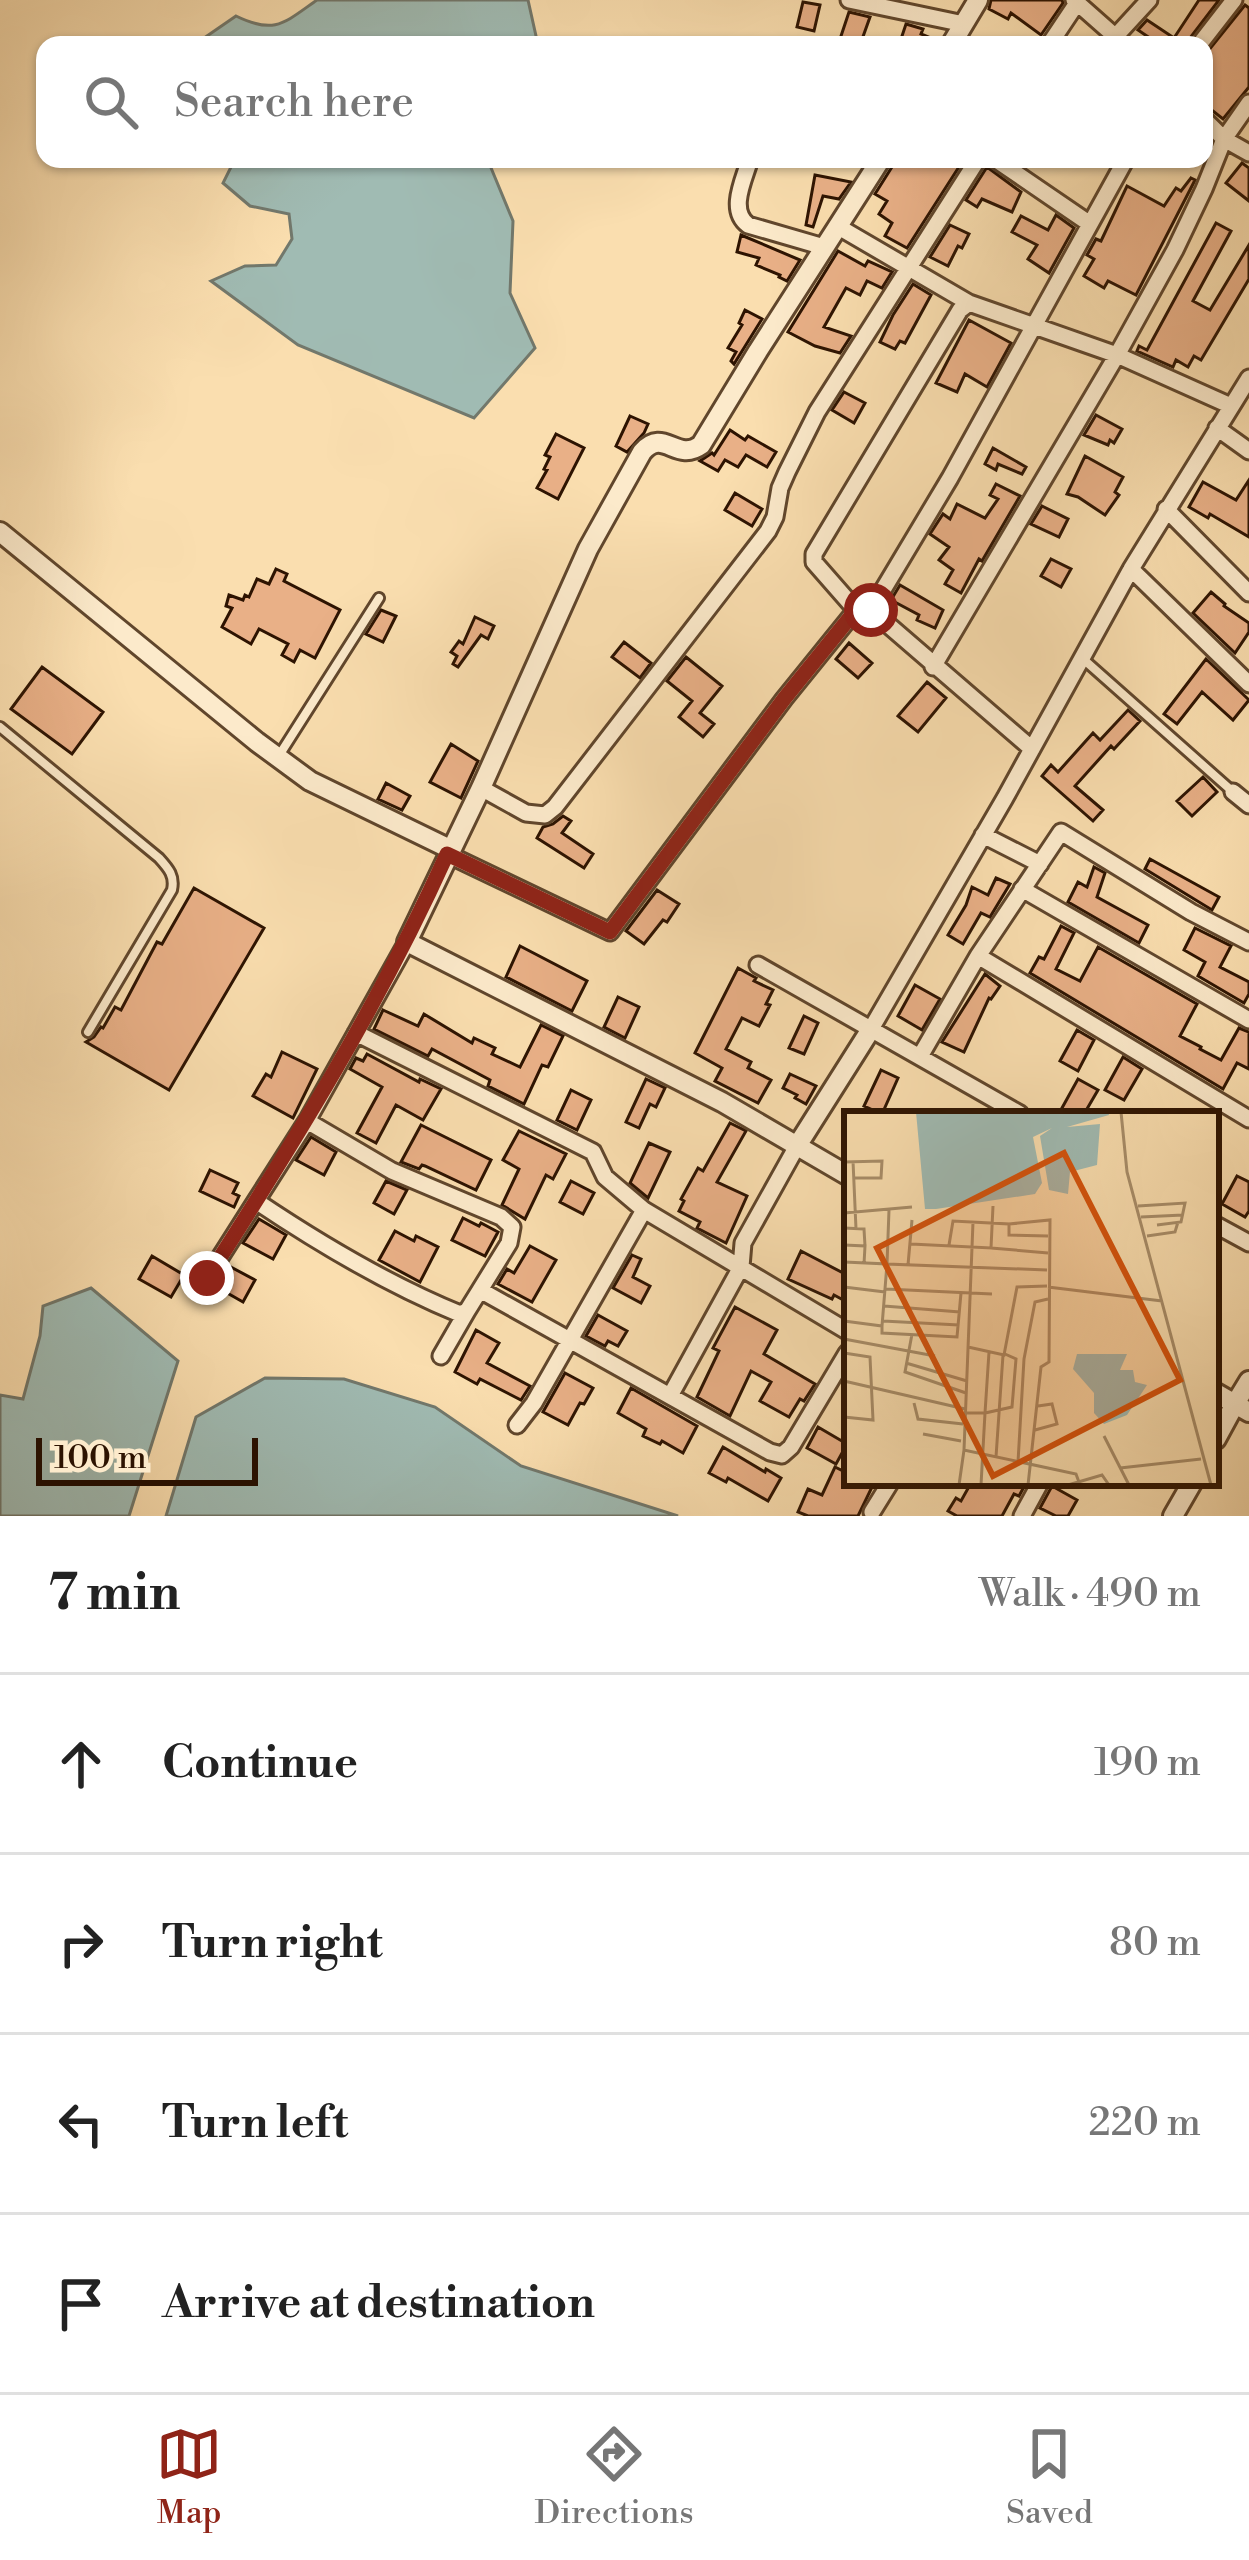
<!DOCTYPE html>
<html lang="en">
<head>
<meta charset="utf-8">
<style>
	body { margin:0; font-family:"Libre Bodoni",serif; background:#f6f6f6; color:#222 }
	.scale { position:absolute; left:36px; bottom:30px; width:222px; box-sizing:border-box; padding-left:12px; border:6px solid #2d1301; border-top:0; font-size:33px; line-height:42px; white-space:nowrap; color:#2d1301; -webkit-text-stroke:9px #fceacb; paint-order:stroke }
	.stop { position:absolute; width:36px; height:36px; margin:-27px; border:9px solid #8f2418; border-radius:50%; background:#fff }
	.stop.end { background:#8f2418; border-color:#fff; box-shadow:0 3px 12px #0008 }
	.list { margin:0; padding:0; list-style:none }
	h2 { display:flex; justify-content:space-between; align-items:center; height:156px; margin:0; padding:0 48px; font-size:51px }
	h2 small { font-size:39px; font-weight:400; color:#767676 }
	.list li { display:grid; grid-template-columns:78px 1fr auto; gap:36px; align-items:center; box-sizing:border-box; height:180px; padding:0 48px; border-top:3px solid #e0e0e0 }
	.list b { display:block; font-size:45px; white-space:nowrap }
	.list em { font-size:39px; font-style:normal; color:#767676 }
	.icon { flex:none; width:66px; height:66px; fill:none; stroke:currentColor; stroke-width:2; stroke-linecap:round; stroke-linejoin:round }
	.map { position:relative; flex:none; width:1249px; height:1516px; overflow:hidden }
	.search { position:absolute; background:#fff; box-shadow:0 3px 9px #0004; left:36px; right:36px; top:36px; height:132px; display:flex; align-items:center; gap:30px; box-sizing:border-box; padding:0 42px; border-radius:24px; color:#767676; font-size:45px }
	.sheet { height:876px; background:#fff }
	nav { display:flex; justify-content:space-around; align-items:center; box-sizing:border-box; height:168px; border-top:3px solid #e0e0e0; background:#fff; font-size:33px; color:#767676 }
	nav a { display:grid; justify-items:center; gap:6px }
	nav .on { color:#8f2418 }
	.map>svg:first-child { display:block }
	.water { fill:#a0bbb3; stroke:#72786c; stroke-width:3 }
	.building { fill:#e9b087; stroke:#2d1301; stroke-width:3 }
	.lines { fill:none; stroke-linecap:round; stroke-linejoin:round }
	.service-casing { stroke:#60462c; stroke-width:14 }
	.minor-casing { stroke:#60462c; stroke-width:21 }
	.tertiary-casing { stroke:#60462c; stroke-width:24 }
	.service { stroke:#fceacb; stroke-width:8 }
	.minor { stroke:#fceacb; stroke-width:15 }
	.tertiary { stroke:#fceacb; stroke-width:18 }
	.route { stroke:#8f2418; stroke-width:15 }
	.inset-road { fill:none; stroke:#a88d69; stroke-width:3 }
	.view { fill:#d5520b; fill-opacity:0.15; stroke:#d5520b; stroke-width:6 }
	.inset-edge { fill:none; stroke:#2d1301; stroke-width:6 }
</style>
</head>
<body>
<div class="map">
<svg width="1249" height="1516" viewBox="0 0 1249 1516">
	<rect width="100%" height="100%" fill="#fadeaf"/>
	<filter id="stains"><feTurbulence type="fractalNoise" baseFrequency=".00167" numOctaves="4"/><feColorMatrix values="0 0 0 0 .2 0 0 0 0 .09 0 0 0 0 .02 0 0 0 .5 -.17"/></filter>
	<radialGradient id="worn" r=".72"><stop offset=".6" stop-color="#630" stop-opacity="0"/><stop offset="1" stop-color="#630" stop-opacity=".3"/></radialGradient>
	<path class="water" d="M317 0H528L538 45H200L204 38 236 16C275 35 284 23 317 0Z
		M235 159H490L489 163 513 221 510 293 535 348 474 418 298 345 211 281 245 266 276 265 292 239 289 214 250 206 223 183Z
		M91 1288 178 1361 129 1516H0V1395L23 1399 40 1336 43 1306Z
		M265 1378 344 1379 435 1407 521 1466 678 1516H166L196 1417Z"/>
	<path class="building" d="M991 0H1062L1063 3 1041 35 1011 13 1008 19 989 9Z
		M1199 0H1219L1190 38 1187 45H1160L1138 30 1147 20 1174 38Z
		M803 2 820 5 814 31 797 27Z
		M1245 5 1249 8V87L1223 119 1204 104V56Z
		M849 12 870 17 860 45 839 42Z
		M906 24 923 29 921 34 938 41V45H899Z
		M897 159H964L907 248 885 236 892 223 879 214 887 201 875 194Z
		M1242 163 1249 168V201L1226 183Z
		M987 167 1021 192 1012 212 982 199 977 207 966 200Z
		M815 175 851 182 839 199 823 196 813 227 806 225Z
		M1191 178 1195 180 1193 184 1136 295 1108 281 1104 288 1084 276 1094 259 1087 255 1096 239 1101 241 1127 186 1164 206 1176 188 1181 191Z
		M1056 215 1074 228 1049 273 1028 259 1037 245 1012 232 1021 216 1048 230Z
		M1216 223 1231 231 1193 301 1210 310 1249 245V279L1201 360 1194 356 1188 367 1176 360 1173 367 1137 351 1139 346 1147 350Z
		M950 225 969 234 962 248 958 246 948 266 930 257Z
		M741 235 800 260 787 281 779 277 780 275 756 265 759 258 737 252Z
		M838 251 865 266 868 261 892 272 882 288 867 281 860 295 846 288 824 327 851 336 840 353 815 346 788 332Z
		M913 284 931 295 905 343 900 341 895 349 880 342 893 315Z
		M745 310 762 319 734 364 731 361 736 352 728 348 742 325 739 323Z
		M969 320 1011 343 987 387 965 374 957 392 936 383Z
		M844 392 865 403 854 423 832 410Z
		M1096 415 1122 429 1114 443 1110 440 1108 445 1084 435Z
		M630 416 648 424 644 433 627 452 616 446Z
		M730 430 745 440 748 436 776 452 767 467 746 455 738 467 725 460 718 471 700 461 712 453 714 455Z
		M556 434 584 448 558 499 537 488 547 470 544 469 550 457 545 455Z
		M993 448 1026 467 1022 474 998 464 996 470 985 464Z
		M1085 456 1123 477 1115 492 1119 495 1105 515 1078 497 1067 494Z
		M1249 480V537L1210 514 1208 518 1189 507 1203 482 1236 500Z
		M996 484 1020 496 982 561 979 559 961 593 945 584 953 570 939 560 949 547 930 534 943 514 950 519 957 504 985 518 998 499 990 495Z
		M735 493 762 509 752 526 725 510Z
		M1042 506 1068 519 1059 537 1031 524Z
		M1051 559 1071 569 1061 587 1041 576Z
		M276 569 287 574 284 581 340 610 315 658 300 650 294 662 282 655 288 644 259 629 251 644 222 627 232 608 226 606 229 595 243 600 245 595 249 597 257 579 269 584Z
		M900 585 943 610 935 628 917 620 919 615 891 600Z
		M1211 592 1225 604 1224 606 1249 623V632L1235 653 1193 613Z
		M381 610 396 616 383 642 366 634Z
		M475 617 494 626 488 639 481 635 458 667 453 664 457 656 451 652 459 641 463 644Z
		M624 642 651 663 640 678 612 657Z
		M849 643 872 663 858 678 836 659Z
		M686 657 722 686 700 713 714 724 703 737 679 717 692 701 667 681Z
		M1206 659 1249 700 1233 720 1202 692 1177 724 1164 714Z
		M42 667 103 712 72 754 11 709Z
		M927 682 946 698 918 732 898 716Z
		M1128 710 1140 721 1114 749 1111 746 1075 786 1103 810 1093 821 1042 776 1051 765 1058 772 1093 733 1100 740Z
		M451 744 478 761 461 798 430 782Z
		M1203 777 1217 792 1192 816 1177 801Z
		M386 783 410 796 402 810 378 799Z
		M563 816 571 821 562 833 593 854 584 868 537 838 543 827 553 824Z
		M1150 859 1219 897 1212 910 1145 869Z
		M1094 867 1105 873 1097 897 1148 925 1139 943 1068 902 1078 882 1087 887Z
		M996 878 1010 884 990 917 981 913 963 944 948 935 966 905 972 887 988 895Z
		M194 888 264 928 169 1090 86 1042 94 1037 101 1027 103 1028 115 1007 121 1010 157 942 162 944Z
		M657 890 679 904 667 922 663 920 644 944 626 931Z
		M1061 926 1074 933 1056 969 1080 981 1098 947 1197 1004 1180 1036 1201 1047 1200 1049 1221 1060 1239 1028 1249 1032V1069L1237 1063 1223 1089 1030 973 1039 957 1044 959Z
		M1195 928 1231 946 1220 967 1249 982V994L1244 1003 1198 976 1205 962 1184 950Z
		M520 946 587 981 572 1011 506 977Z
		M738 968 756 978 754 981 773 990 766 1004 770 1005 759 1026 742 1018 726 1049 751 1062 748 1068 771 1080 758 1103 715 1081 722 1068 695 1053Z
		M985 974 1000 986 991 999 989 998 964 1052 942 1042Z
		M915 985 940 999 922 1030 898 1016Z
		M618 997 639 1007 625 1038 604 1027Z
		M383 1010 418 1026 424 1014 472 1043 474 1038 495 1048 492 1054 520 1067 541 1025 563 1036 548 1067 542 1065 524 1104 488 1086 490 1080 432 1049 428 1056 374 1029Z
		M804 1016 818 1023 804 1054 789 1048Z
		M1077 1030 1094 1040 1078 1071 1060 1061Z
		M282 1052 317 1069 293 1118 253 1096 266 1074 271 1077Z
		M367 1054 419 1082 420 1079 441 1089 423 1120 396 1105 376 1143 357 1133 382 1087 350 1069 356 1058 363 1061Z
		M1123 1057 1142 1069 1124 1100 1105 1090Z
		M881 1070 898 1078 882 1114 864 1106Z
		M790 1074 816 1086 806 1104 795 1098 797 1095 783 1088Z
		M646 1079 665 1088 656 1107 650 1104 639 1128 626 1122Z
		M1078 1079 1098 1090 1084 1114H1073L1062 1108Z
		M571 1090 591 1100 577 1130 557 1120Z
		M730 1123 746 1131 717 1182 747 1196 726 1243 697 1228 700 1222 679 1211 684 1201 681 1199 698 1168 703 1171Z
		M421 1125 491 1160 476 1190 425 1166 422 1165 419 1169 401 1162Z
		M519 1131 566 1154 553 1179 546 1175 525 1219 502 1205 519 1169 503 1160Z
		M311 1137 336 1152 324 1175 296 1160Z
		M649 1143 670 1152 648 1198 630 1183Z
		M210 1170 238 1183 233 1193 239 1196 234 1207 200 1191Z
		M1237 1176 1249 1182V1211L1245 1217 1222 1204Z
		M386 1181 407 1190 394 1214 374 1203Z
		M571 1181 594 1193 583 1214 560 1202Z
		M463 1218 479 1226 481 1223 498 1232 485 1256 452 1240Z
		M259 1219 286 1235 273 1259 243 1243Z
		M395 1231 414 1241 416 1236 438 1247 420 1282 379 1260Z
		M530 1246 556 1260 532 1302 498 1284 507 1269 514 1273Z
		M801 1251 847 1275V1302L834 1295 832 1299 788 1279Z
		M632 1255 641 1259 633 1277 650 1286 641 1303 613 1288Z
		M152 1256 184 1275 171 1297 139 1279Z
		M229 1266 255 1280 243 1302 215 1286Z
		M735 1307 777 1330 764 1354 815 1384 804 1401 800 1399 789 1417 760 1401 771 1382 751 1371 730 1416 697 1397 719 1351 713 1348Z
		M598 1315 627 1331 618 1346 608 1341 605 1346 586 1336Z
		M476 1330 499 1343 487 1363 530 1386 521 1400 480 1379 477 1384 455 1372Z
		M565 1373 593 1388 584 1404 580 1403 568 1425 543 1412Z
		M631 1388 697 1426 683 1453 662 1441 660 1444 643 1436 646 1429 618 1413Z
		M818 1427 847 1444 836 1464 807 1448Z
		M723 1447 765 1472 766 1469 781 1478 768 1501 728 1478 726 1482 709 1473Z
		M835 1467 847 1473V1483H874L858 1516H808L798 1512 808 1489 822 1495Z
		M971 1483H1020L1025 1485 1019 1496 1014 1494 1002 1516H957L948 1511 956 1498 961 1501Z
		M1052 1486 1077 1500 1068 1516H1056L1040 1508Z"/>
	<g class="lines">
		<defs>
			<path id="service" d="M1082 658 1232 791
				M0 727 159 858C169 869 175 876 172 890L88 1032
				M280 754 379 598"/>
			<path id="minor" d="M849 0 964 24
				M1074 0 1125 45
				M1115 37 1149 0
				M1049 45 1077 3
				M1199 45 1234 0
				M1204 119 1224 139 1249 153
				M750 159C744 180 728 210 748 225L824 247
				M995 159 1090 224
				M837 226 969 303
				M1231 406 1117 355 1175 250 1204 189 1224 139 1249 103
				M1217 428 1249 451
				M1166 509 1249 593
				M1131 569 1249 684
				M856 610 814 562V554L960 310 969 303 1117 355 933 667
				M871 610 950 478 1126 159
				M481 788 526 813 545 815 555 807 768 531 775 517 780 488 787 472 817 412 978 159
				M1233 792 1249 805
				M983 835 1040 864
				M447 854 610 932 784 699 856 610H871L1032 749
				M1022 889 1249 1020
				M407 942 307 1121 256 1201C320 1244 389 1285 460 1314L467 1311 480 1290
				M978 956 1249 1119
				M758 965 1020 1114
				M871 1029 1005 798 1131 569 1249 378
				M356 1033 593 1152 605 1177 644 1210
				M922 1053 978 956 1061 832 1191 912 1249 942
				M307 1121 392 1171 501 1217 512 1227 509 1243 480 1290 770 1452 782 1455 791 1447 847 1353
				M1216 1225 1249 1243
				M207 1278 256 1201
				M441 1356 467 1311
				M670 1396 741 1267 743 1243 797 1146
				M517 1425 534 1403 644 1210 847 1331
				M872 1512 890 1483
				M1022 1516 1040 1483"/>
			<path id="tertiary" d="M951 45 978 0
				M0 532 257 742 310 781 450 849
				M797 1146 871 1029
				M847 1175 722 1102 407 942 481 788 588 549 642 452C664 427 676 463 701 445L758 351 881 159
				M1249 1381 1235 1404 1249 1412
				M1216 1393 1235 1404 1216 1439
				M1173 1516 1192 1483"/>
		</defs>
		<use href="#service" class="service-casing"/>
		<use href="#minor" class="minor-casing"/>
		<use href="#tertiary" class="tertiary-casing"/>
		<use href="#service" class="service"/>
		<use href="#minor" class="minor"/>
		<use href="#tertiary" class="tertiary"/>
	</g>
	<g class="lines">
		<path class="route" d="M207 1278C295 1141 380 1003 447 854L610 932 784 699 856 610H871"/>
	</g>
	<g transform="translate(844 1111)">
		<rect width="375" height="375" fill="#fadeaf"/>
		<path d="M72 1H264L265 4 223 16 256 13 253 54 226 61 224 83 205 79 196 25 208 17 189 26 198 72 191 83 92 98H81ZM233 243H283L276 259H289L291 271 303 274 283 304 260 313 250 302V282L229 258Z" fill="#a0bbb3"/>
		<path class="inset-road" d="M277 1 283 61 367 374M9 50 12 118M0 51 38 50 37 67H10M294 95 341 92 337 111 313 114M45 99 43 153 203 159M0 102 68 96M297 106 339 104M165 113 206 109 205 251 197 256 184 374M0 117 20 118 21 135M303 125 331 121 334 111M67 133 147 137 149 95M0 134 21 135 20 153M105 134 109 110 165 113V124L204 125M147 137 204 142M0 151 43 153 38 215 0 210M64 154 68 109M0 176 41 181M204 176 318 190M42 178 148 183M40 195 116 201M39 210 115 214M38 215V222L113 226 117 182M68 223 61 261 122 282M0 228 91 245M124 236 160 244 173 176 203 175M145 241 141 302 168 296 172 248 161 243M0 242 26 246 29 309 0 306M62 252 123 270M0 270 121 298M70 292 74 308 119 313M120 302H141L137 374M191 319 213 313 208 293 194 295M79 323 117 330M260 325 285 374M120 339 129 111M152 346 159 244M174 351 180 248 191 191 204 188M276 357 357 348M115 374 120 339 232 363 236 374M224 374 258 364 265 374"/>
		<path class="view" d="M220 42 336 269 149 365 33 137Z"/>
		<rect width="375" height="375" class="inset-edge"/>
	</g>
	<rect width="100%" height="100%" filter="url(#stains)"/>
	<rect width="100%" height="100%" fill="url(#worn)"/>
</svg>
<div class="scale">100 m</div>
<div class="stop" style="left:871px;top:610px"></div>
<div class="stop end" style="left:207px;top:1278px"></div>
<div class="search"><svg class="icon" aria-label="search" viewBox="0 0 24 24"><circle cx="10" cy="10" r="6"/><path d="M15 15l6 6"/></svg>Search here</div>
</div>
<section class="sheet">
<h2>7 min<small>Walk · 490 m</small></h2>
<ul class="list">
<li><svg class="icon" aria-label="ahead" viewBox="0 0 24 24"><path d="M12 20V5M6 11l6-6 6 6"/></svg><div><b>Continue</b></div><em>190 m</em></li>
<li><svg class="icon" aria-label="right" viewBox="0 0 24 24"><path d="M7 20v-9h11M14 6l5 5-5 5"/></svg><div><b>Turn right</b></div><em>80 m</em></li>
<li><svg class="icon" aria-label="left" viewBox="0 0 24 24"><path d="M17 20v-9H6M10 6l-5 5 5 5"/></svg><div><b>Turn left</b></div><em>220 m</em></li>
<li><svg class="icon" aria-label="arrive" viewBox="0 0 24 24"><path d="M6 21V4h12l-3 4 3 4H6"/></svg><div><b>Arrive at destination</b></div></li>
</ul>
</section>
<nav>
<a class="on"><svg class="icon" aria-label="map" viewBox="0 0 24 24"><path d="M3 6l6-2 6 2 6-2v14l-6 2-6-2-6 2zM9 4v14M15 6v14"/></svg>Map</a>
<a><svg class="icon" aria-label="directions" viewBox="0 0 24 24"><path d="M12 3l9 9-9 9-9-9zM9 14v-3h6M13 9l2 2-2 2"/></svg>Directions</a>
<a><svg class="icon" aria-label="saved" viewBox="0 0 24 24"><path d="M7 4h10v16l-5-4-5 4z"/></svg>Saved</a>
</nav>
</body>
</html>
